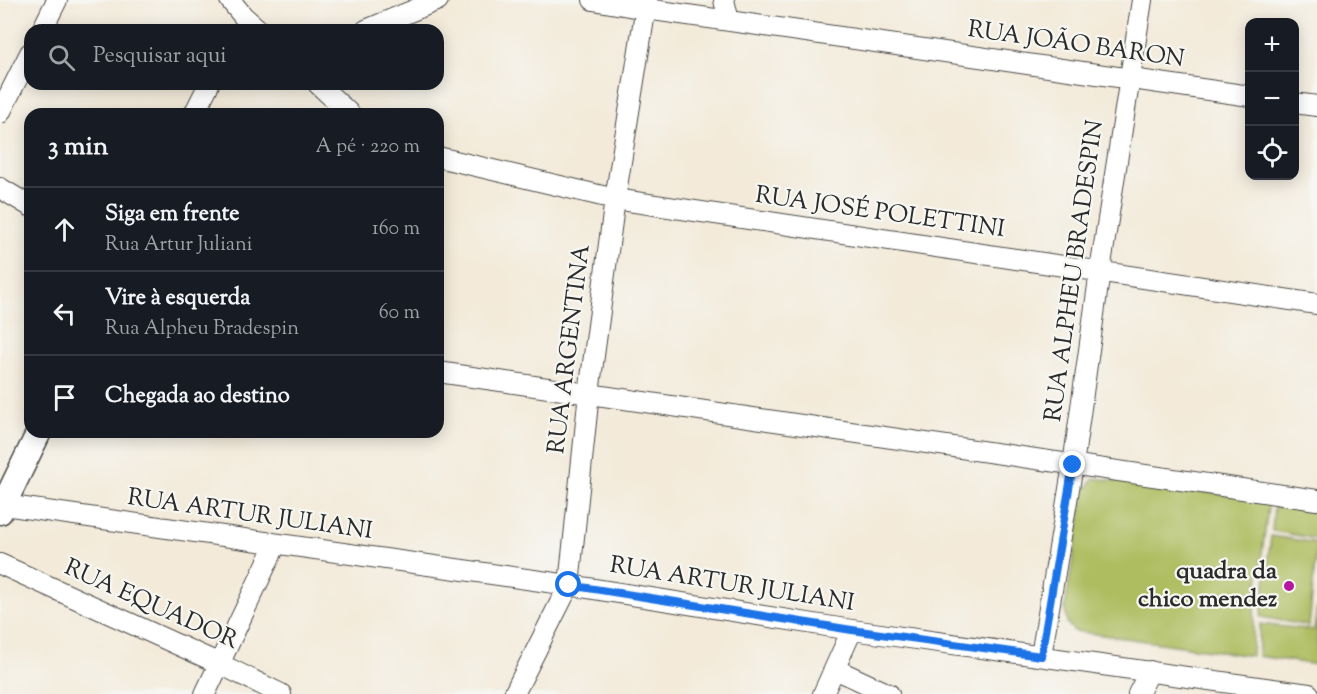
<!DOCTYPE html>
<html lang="pt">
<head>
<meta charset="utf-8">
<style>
	body { margin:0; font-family:"Sorts Mill Goudy",serif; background:#242831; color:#f1f3f6 }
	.controls { position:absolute; right:18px; top:18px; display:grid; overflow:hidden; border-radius:12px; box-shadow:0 3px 15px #0003 }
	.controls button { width:54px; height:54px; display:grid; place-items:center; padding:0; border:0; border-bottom:2px solid #363941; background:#171b24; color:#f1f3f6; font:30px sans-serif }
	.stop { position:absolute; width:18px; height:18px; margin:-14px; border:4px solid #1a73e8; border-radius:50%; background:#fff }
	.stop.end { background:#1a73e8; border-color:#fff; box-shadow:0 2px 6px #0008 }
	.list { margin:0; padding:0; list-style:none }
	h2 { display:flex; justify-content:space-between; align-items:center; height:78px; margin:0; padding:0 24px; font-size:26px }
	h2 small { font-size:20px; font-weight:400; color:#9ea1a6 }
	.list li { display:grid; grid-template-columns:39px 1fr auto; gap:18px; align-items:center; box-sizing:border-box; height:84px; padding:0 24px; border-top:2px solid #363941 }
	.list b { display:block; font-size:22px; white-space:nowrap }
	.list p { margin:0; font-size:20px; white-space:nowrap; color:#9ea1a6 }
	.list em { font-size:20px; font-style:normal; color:#9ea1a6 }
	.icon { flex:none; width:33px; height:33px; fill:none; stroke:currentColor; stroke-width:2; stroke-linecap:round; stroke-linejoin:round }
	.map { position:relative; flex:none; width:1317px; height:694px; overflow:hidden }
	.search { position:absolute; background:#171b24; box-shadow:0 3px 15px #0003; left:24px; top:24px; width:420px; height:66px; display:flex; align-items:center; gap:15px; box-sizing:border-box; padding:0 21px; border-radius:18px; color:#9ea1a6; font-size:22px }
	.panel { position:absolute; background:#171b24; box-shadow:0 3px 15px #0003; left:24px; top:108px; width:420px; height:330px; border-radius:18px }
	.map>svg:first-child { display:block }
	.green { fill:#aebd60; stroke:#6c7446; stroke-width:1.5 }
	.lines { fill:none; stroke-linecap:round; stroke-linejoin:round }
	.minor-casing { stroke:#494845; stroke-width:22 }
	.tertiary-casing { stroke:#494845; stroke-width:27 }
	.minor { stroke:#fff; stroke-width:20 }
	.tertiary { stroke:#fff; stroke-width:24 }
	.route { stroke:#1a73e8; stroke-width:8 }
	.poi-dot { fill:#b5179e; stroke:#f6f6f2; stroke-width:2 }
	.labels { text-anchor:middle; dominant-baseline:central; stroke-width:4.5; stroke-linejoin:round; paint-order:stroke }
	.street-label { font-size:24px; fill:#2b2b2b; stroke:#f6f6f2 }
	.poi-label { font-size:24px; font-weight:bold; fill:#2b2b2b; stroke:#f6f6f2; text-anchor:end }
</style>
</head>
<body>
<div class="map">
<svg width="1317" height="694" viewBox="0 0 1317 694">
	<rect width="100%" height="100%" fill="#f6f6f2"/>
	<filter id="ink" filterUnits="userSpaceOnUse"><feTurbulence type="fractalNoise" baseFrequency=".0167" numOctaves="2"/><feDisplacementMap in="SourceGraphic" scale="12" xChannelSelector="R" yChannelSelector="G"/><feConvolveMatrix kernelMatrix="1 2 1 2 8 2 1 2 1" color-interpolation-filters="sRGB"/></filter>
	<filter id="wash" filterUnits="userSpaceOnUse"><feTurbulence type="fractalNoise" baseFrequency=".008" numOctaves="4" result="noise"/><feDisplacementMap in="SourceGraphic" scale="24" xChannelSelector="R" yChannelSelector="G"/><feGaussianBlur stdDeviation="1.35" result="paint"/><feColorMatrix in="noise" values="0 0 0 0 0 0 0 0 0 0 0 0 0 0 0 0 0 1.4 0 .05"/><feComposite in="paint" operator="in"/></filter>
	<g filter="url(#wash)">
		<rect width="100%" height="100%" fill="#f3ead9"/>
		<path class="green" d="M1094 478 1269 500 1254 615 1252 656 1074 631 1067 623 1065 607 1084 492Z
			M1274 506 1317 512V539L1272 531Z
			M1271 536 1317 543 1309 626 1261 617Z
			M1317 608V665L1258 656 1260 624 1314 630Z"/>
	</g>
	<g filter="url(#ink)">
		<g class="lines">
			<defs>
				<path id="minor" d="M230 0 243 16 259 30
					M593 0 646 9 1250 96
					M724 0 729 21
					M42 30 57 0
					M366 30 438 0
					M318 84 350 114
					M1294 103 1317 106
					M0 113 30 53
					M194 114 209 84
					M438 157 615 199 1317 304
					M0 188 30 206
					M438 372 1317 500
					M4 505 569 585 852 630 1309 694
					M0 564 220 664 281 694
					M1041 656 1073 465 1100 271 1142 0
					M835 669 889 694
					M205 694 276 544
					M514 694 569 585 589 393 615 199 647 0
					M823 694 852 630
					M1138 694 1150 671"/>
				<path id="tertiary" d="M0 512 39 432"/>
			</defs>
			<use href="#minor" class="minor-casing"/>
			<use href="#tertiary" class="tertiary-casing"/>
			<use href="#minor" class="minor"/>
			<use href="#tertiary" class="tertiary"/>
		</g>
	</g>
	<g class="lines" filter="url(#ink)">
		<path class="route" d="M569 585 852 630 1041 656 1073 465"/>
	</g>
	<circle class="poi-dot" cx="1289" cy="586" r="6"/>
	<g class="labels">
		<g class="street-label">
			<text transform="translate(1076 45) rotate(8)">RUA JOÃO BARON</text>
			<text transform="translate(880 213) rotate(8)">RUA JOSÉ POLETTINI</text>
			<text transform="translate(1075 271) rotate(-82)">RUA ALPHEU BRADESPIN</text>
			<text transform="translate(570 349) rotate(-83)">RUA ARGENTINA</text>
			<text transform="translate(250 515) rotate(8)">RUA ARTUR JULIANI</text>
			<text transform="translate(732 585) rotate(9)">RUA ARTUR JULIANI</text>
			<text transform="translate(151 605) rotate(24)">RUA EQUADOR</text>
		</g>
		<g class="poi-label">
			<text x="1277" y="572">quadra da<tspan x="1277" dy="28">chico mendez</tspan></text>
		</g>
	</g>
</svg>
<div class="controls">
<button>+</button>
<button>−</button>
<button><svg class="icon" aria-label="locate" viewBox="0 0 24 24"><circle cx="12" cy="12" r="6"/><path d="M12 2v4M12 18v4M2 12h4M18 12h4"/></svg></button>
</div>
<div class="stop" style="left:569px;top:585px"></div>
<div class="stop end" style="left:1073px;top:465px"></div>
<div class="search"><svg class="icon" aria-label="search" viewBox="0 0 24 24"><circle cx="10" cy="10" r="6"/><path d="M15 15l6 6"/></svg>Pesquisar aqui</div>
<section class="panel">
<h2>3 min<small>A pé · 220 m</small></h2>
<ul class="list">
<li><svg class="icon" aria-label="ahead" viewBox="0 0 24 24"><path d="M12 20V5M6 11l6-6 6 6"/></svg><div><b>Siga em frente</b><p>Rua Artur Juliani</p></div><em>160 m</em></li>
<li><svg class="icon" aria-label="left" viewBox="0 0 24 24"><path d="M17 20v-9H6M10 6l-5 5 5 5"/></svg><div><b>Vire à esquerda</b><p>Rua Alpheu Bradespin</p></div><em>60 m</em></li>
<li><svg class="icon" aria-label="arrive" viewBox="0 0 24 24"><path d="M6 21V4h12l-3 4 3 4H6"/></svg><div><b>Chegada ao destino</b></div></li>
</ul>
</section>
</div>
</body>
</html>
